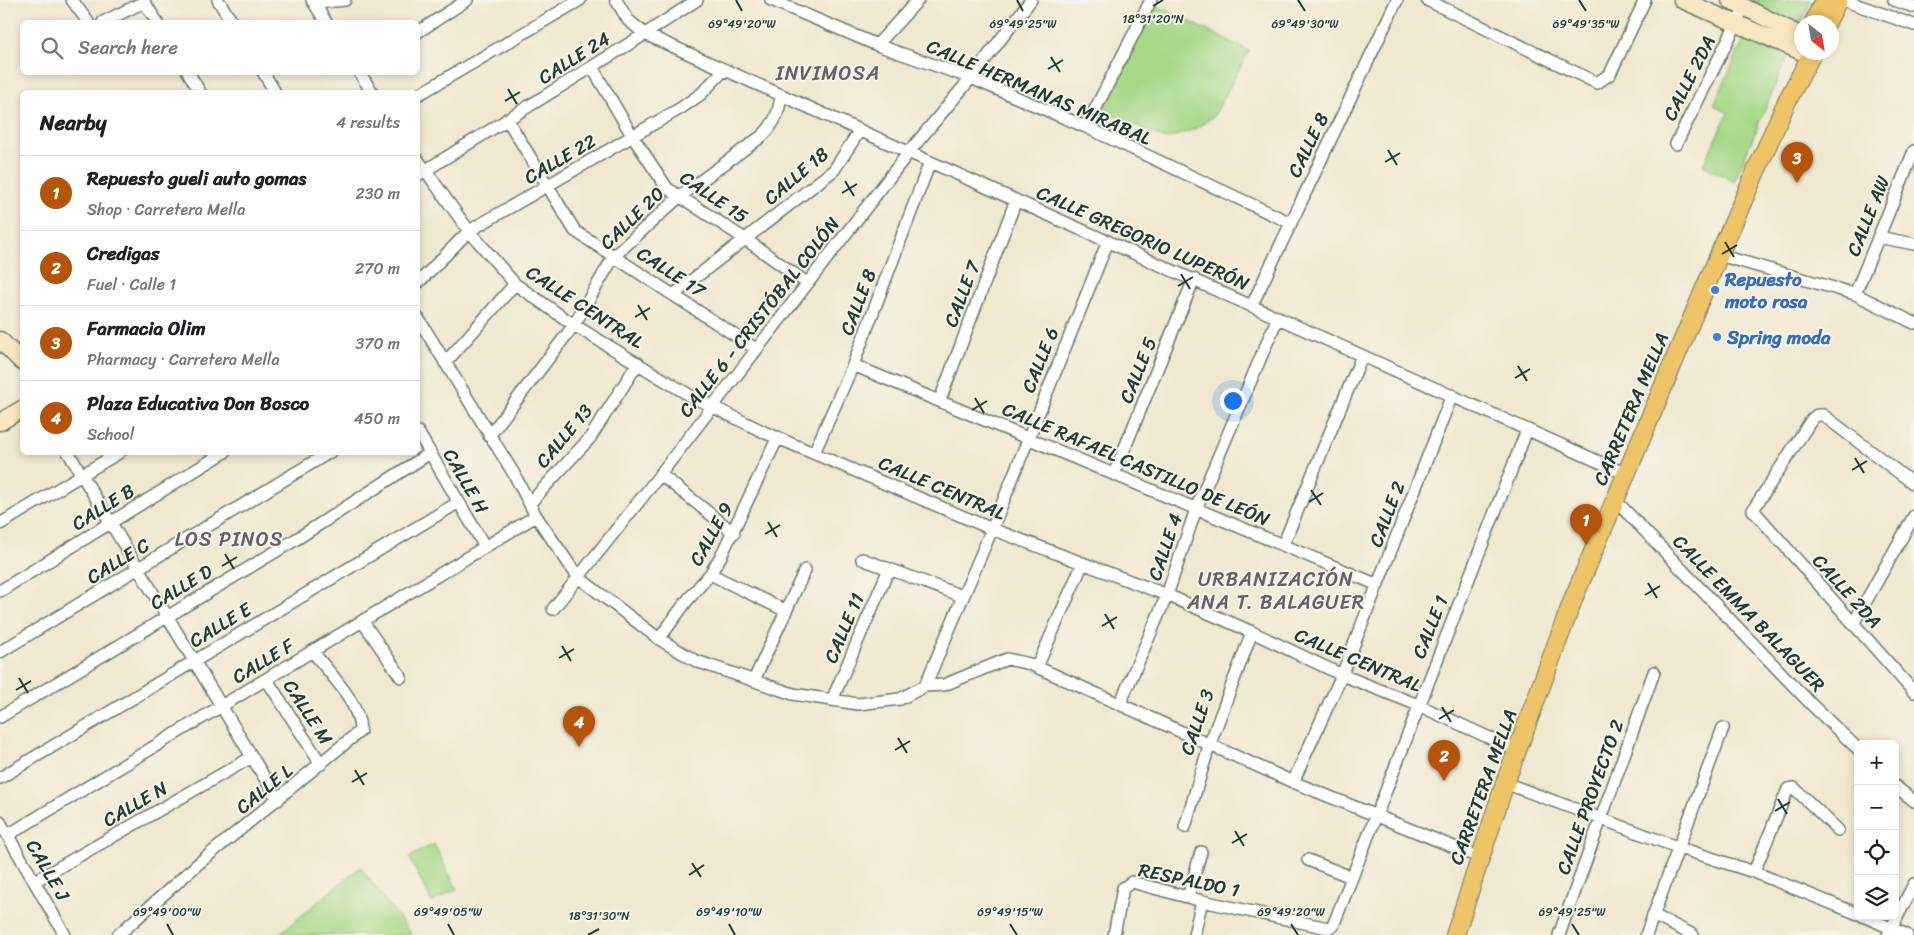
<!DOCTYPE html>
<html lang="en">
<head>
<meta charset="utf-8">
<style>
	body { margin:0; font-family:Sriracha,sans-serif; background:#f6f6f6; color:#202124 }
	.controls { position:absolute; right:15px; bottom:15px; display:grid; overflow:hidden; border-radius:8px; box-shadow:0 2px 8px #0003 }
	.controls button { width:45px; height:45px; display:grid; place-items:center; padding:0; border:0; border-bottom:1px solid #e0e0e0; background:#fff; color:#202124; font:25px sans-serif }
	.compass { position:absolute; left:1794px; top:15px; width:45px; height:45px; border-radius:50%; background:#fff; box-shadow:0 2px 8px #0003; rotate:149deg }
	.you { position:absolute; left:1232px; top:400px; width:18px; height:18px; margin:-12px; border:4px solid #fff; border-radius:50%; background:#1a73e8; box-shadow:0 0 0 8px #1a73e833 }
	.badge { display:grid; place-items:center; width:32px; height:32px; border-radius:50%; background:#b45309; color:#fff; font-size:16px; font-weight:700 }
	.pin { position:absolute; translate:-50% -41px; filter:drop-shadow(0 1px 2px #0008) }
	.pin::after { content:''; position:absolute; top:26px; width:18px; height:15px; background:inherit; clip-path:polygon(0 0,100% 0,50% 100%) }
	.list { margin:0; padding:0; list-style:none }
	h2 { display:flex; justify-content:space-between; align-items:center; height:65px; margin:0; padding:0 20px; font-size:21px }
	h2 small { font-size:16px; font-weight:400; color:#757577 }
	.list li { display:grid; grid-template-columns:32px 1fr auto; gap:15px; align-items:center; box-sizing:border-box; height:75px; padding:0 20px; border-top:1px solid #e0e0e0 }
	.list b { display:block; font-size:19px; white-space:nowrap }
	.list p { margin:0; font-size:16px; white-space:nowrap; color:#757577 }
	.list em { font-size:16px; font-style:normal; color:#757577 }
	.icon { flex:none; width:28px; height:28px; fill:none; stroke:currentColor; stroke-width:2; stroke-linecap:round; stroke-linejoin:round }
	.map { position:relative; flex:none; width:1914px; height:935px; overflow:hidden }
	.search { position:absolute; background:#fff; box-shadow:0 2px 8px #0003; left:20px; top:20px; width:400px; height:55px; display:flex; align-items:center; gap:12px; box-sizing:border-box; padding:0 18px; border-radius:8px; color:#757577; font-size:19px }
	.panel { position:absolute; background:#fff; box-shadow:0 2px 8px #0003; left:20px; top:90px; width:400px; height:365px; border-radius:8px }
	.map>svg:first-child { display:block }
	.green { fill:#a6d887; stroke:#628a5e }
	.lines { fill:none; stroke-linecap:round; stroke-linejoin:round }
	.street-casing { stroke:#68796a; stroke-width:14 }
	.secondary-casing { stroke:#68796a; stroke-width:19 }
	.primary-casing { stroke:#68796a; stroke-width:20 }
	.street { stroke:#fff; stroke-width:11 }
	.secondary { stroke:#f8e7c3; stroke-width:16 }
	.primary { stroke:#eec469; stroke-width:18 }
	.ticks { fill:none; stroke:#1f3d34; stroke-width:2 }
	.shop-dot { fill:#3f7fe0; stroke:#f7f3e8; stroke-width:2 }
	.labels { text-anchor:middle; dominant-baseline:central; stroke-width:4; stroke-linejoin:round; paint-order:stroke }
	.street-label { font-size:19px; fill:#1f3d34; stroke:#f7f3e8 }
	.shop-label { font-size:19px; font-weight:bold; fill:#366cbe; stroke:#f7f3e8; text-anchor:start }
	.neighbourhood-label { font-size:20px; letter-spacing:1px; fill:#655f6a; stroke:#f7f3e8 }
	.ticks-label { font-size:12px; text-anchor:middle; fill:#1f3d34; stroke:#f7f3e8; stroke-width:4; stroke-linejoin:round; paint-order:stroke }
</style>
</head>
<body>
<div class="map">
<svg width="1914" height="935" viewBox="0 0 1914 935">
	<rect width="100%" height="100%" fill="#f7f3e8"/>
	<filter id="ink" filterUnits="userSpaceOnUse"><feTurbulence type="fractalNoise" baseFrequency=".02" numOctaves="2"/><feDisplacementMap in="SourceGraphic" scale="10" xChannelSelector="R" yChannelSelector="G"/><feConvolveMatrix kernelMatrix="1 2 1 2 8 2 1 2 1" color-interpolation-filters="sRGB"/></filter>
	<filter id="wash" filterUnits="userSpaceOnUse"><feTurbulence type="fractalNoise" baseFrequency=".0096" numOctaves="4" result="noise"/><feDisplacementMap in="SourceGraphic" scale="20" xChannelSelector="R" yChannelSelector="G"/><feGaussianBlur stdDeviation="1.12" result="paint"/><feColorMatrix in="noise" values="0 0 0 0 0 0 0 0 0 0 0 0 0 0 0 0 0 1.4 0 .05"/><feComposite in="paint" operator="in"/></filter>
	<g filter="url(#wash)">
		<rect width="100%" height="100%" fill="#f0e8cf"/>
		<path class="green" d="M1751 0H1811L1799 28Z
			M1156 5 1249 51 1214 116 1195 129 1166 139 1103 111Z
			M1745 37 1787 57 1734 182 1703 165 1728 113 1714 105Z
			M434 844 457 889 432 902 409 857Z
			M360 867 412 935H278Z"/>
	</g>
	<g filter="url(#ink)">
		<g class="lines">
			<defs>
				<path id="street" d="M72 0 88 22
					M143 0 157 22
					M218 0 232 22
					M312 0 326 22
					M616 0 628 20 645 34 1626 474
					M771 0 877 45 971 78 1086 127 1291 223
					M1427 0 1597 83 1610 74 1645 0
					M1843 0 1914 25
					M1894 0 1914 7
					M314 3 345 0
					M103 22 144 2
					M418 32 467 0
					M877 45 918 0
					M592 67 633 137 667 188 745 239 807 283
					M188 72 200 92
					M263 72 275 92
					M359 72 372 92
					M418 95 580 0
					M507 119 575 231 756 349
					M1086 127 1151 0
					M1676 144 1739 18
					M418 160 469 231 515 284 574 325 689 395 766 433 992 529 1167 595 1252 632 1342 675 1418 705 1518 751
					M418 175 645 34 697 0
					M1878 237 1914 244
					M1719 255 1855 294 1914 323
					M418 283 469 231 681 108 701 94 724 70
					M1855 294 1914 151
					M673 295 834 170 860 130
					M1252 305 1397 0
					M418 318 514 474 536 516 578 577 659 639 696 661 793 694 858 704 900 699 925 686 944 685 1007 659 1030 664 1293 782 1481 858
					M445 363 515 284
					M853 365 1378 585
					M940 400 1016 200
					M418 432 485 547
					M489 436 574 325 614 256 679 197 762 136C775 123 779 113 781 95
					M68 452 278 800
					M814 453 853 365 930 162
					M660 474 734 533
					M1114 474 1194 279
					M1914 484 1823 415H1817L1812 419 1753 510 1914 692
					M1615 500 1813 706 1858 749
					M530 503 590 438 638 363
					M0 524 120 452
					M1283 545 1362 356
					M862 559 962 596
					M710 574 786 611
					M0 591 225 452
					M553 609 652 485 909 152 971 78 1031 0
					M363 622 401 677
					M1853 624 1914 516
					M659 639 686 602 710 574 721 556 778 437
					M0 652 330 452
					M1037 667 1083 563
					M267 680 321 764
					M754 680 805 570
					M925 686 992 529 1108 241
					M832 700 889 569
					M1120 704 1167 595 1196 509 1278 317
					M0 717 295 540 430 453
					M0 778 459 502
					M1293 782 1342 675 1452 395
					M1505 783 1677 847 1754 872 1858 914
					M1895 786 1914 801
					M0 822 65 935
					M1185 827 1209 746 1252 632
					M8 835 536 516
					M1308 860 1351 877
					M1754 872 1788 789 1794 788 1838 830
					M35 881 252 757
					M1188 897 1201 852
					M1653 915 1693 935
					M1863 916 1907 935
					M118 935 199 863 360 731C360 702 330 674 313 652
					M1114 935 1123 888 1132 882 1202 901 1328 928 1333 926 1527 430
					M1194 935 1202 901
					M1559 935 1654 672
					M1646 935 1723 728
					M1888 935 1914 884"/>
				<path id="secondary" d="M1682 0 1802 52
					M1730 0 1802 36
					M0 340 22 362
					M0 422 22 409"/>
				<path id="primary" d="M1814 22 1824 0
					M1827 22 1838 0
					M1455 935 1505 783 1574 597 1719 255 1787 101 1813 52"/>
			</defs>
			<use href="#street" class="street-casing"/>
			<use href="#secondary" class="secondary-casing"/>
			<use href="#primary" class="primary-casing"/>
			<use href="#street" class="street"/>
			<use href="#secondary" class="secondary"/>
			<use href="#primary" class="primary"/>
		</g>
	</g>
	<path class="ticks" d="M736 0 742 11M1017 0 1023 11M1298 0 1305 11M1579 0 1586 11M1153 6 1163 0M1051 57 1060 72M1048 69 1063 60M508 89 517 104M505 101 520 92M1388 150 1397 165M1385 162 1400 153M845 181 854 196M842 193 857 184M1725 242 1734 257M1722 254 1737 245M1181 274 1190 289M1178 286 1193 277M638 305 647 320M635 317 650 308M1518 366 1527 381M1515 378 1530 369M975 398 984 413M972 410 987 401M1855 458 1864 473M1852 470 1867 461M1311 490 1321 505M1309 502 1323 493M768 522 777 537M765 534 780 525M225 554 234 569M222 566 237 557M1648 583 1657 598M1645 595 1660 586M1105 614 1114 629M1102 626 1117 617M562 646 571 661M559 658 574 649M19 678 28 693M16 690 31 681M1442 707 1451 722M1439 719 1454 710M898 738 907 753M895 750 910 741M355 770 364 785M352 782 367 773M1778 799 1787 814M1775 811 1790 802M1235 831 1244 846M1232 843 1247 834M692 863 701 877M689 875 704 865M167 924 173 935M448 924 454 935M729 924 735 935M1010 924 1017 935M1291 924 1298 935M1572 924 1579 935M588 935 599 929"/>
	<g class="shop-dot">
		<circle cx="1715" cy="290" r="5"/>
		<circle cx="1717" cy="337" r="5"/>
	</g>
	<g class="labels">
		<g class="street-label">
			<text transform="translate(574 58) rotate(-32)">CALLE 24</text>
			<text transform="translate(1689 78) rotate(-63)">CALLE 2DA</text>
			<text transform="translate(1039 92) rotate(23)">CALLE HERMANAS MIRABAL</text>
			<text transform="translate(1308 145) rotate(-64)">CALLE 8</text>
			<text transform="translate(560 159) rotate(-30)">CALLE 22</text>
			<text transform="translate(796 176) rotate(-40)">CALLE 18</text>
			<text transform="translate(714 197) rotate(34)">CALLE 15</text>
			<text transform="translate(1868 216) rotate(-68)">CALLE AW</text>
			<text transform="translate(632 218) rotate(-44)">CALLE 20</text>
			<text transform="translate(1143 238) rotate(24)">CALLE GREGORIO LUPERÓN</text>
			<text transform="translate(671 272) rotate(33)">CALLE 17</text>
			<text transform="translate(962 294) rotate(-69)">CALLE 7</text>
			<text transform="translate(858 302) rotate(-69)">CALLE 8</text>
			<text transform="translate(585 307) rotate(33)">CALLE CENTRAL</text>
			<text transform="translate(759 317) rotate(-52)">CALLE 6 - CRISTÓBAL COLÓN</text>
			<text transform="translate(1040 360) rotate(-68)">CALLE 6</text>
			<text transform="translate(1138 370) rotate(-68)">CALLE 5</text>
			<text transform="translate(1631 409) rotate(-67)">CARRETERA MELLA</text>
			<text transform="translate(564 436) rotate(-50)">CALLE 13</text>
			<text transform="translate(1136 464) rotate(23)">CALLE RAFAEL CASTILLO DE LEÓN</text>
			<text transform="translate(466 481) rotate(60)">CALLE H</text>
			<text transform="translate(942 488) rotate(23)">CALLE CENTRAL</text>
			<text transform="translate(103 507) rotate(-32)">CALLE B</text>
			<text transform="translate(1387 514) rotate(-69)">CALLE 2</text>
			<text transform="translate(711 534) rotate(-61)">CALLE 9</text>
			<text transform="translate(1165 547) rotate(-71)">CALLE 4</text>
			<text transform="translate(118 561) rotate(-31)">CALLE C</text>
			<text transform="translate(181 587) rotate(-31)">CALLE D</text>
			<text transform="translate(1847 591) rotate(48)">CALLE 2DA</text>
			<text transform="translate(1749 613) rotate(46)">CALLE EMMA BALAGUER</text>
			<text transform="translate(220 625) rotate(-31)">CALLE E</text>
			<text transform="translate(1430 627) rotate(-68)">CALLE 1</text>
			<text transform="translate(844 628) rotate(-67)">CALLE 11</text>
			<text transform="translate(1358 660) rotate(23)">CALLE CENTRAL</text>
			<text transform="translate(263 661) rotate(-31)">CALLE F</text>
			<text transform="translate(308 712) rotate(57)">CALLE M</text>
			<text transform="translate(1197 722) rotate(-71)">CALLE 3</text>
			<text transform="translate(1483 787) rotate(-70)">CARRETERA MELLA</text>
			<text transform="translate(264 789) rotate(-39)">CALLE L</text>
			<text transform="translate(1590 797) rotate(-70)">CALLE PROYECTO 2</text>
			<text transform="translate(135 804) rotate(-30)">CALLE N</text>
			<text transform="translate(48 870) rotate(60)">CALLE J</text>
			<text transform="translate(1189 880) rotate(12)">RESPALDO 1</text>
		</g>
		<g class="shop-label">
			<text x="1725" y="279">Repuesto<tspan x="1725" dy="22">moto rosa</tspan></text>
			<text x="1727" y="337">Spring moda</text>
		</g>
		<g class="neighbourhood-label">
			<text x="828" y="73">INVIMOSA</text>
			<text x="229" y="539">LOS PINOS</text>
			<text x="1276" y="579">URBANIZACIÓN<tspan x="1276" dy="23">ANA T. BALAGUER</tspan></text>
		</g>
	</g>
	<g class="ticks-label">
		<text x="1153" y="23">18°31'20"N</text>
		<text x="742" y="28">69°49'20"W</text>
		<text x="1023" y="28">69°49'25"W</text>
		<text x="1305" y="28">69°49'30"W</text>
		<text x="1586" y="28">69°49'35"W</text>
		<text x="167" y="916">69°49'00"W</text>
		<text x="448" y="916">69°49'05"W</text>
		<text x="729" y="916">69°49'10"W</text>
		<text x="1010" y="916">69°49'15"W</text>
		<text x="1291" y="916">69°49'20"W</text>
		<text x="1572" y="916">69°49'25"W</text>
		<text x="599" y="920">18°31'30"N</text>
	</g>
</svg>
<div class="controls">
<button>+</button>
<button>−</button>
<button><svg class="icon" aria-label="locate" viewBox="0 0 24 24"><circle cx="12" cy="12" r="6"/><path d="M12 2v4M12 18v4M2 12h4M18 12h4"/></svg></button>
<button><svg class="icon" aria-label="layers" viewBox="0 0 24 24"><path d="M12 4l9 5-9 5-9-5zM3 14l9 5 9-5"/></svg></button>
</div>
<svg class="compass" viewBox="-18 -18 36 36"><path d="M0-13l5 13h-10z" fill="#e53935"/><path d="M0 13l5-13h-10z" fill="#757577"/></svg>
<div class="you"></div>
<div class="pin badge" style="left:1586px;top:545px">1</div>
<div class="pin badge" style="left:1444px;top:781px">2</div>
<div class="pin badge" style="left:1797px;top:183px">3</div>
<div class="pin badge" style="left:579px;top:747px">4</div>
<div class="search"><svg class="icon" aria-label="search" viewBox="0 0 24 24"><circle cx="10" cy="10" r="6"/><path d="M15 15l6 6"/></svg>Search here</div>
<section class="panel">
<h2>Nearby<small>4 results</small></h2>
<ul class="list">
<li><span class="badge">1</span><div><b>Repuesto gueli auto gomas</b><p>Shop · Carretera Mella</p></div><em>230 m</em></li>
<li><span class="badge">2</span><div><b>Credigas</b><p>Fuel · Calle 1</p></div><em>270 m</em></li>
<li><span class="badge">3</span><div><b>Farmacia Olim</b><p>Pharmacy · Carretera Mella</p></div><em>370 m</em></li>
<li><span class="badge">4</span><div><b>Plaza Educativa Don Bosco</b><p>School</p></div><em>450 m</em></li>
</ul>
</section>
</div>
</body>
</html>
